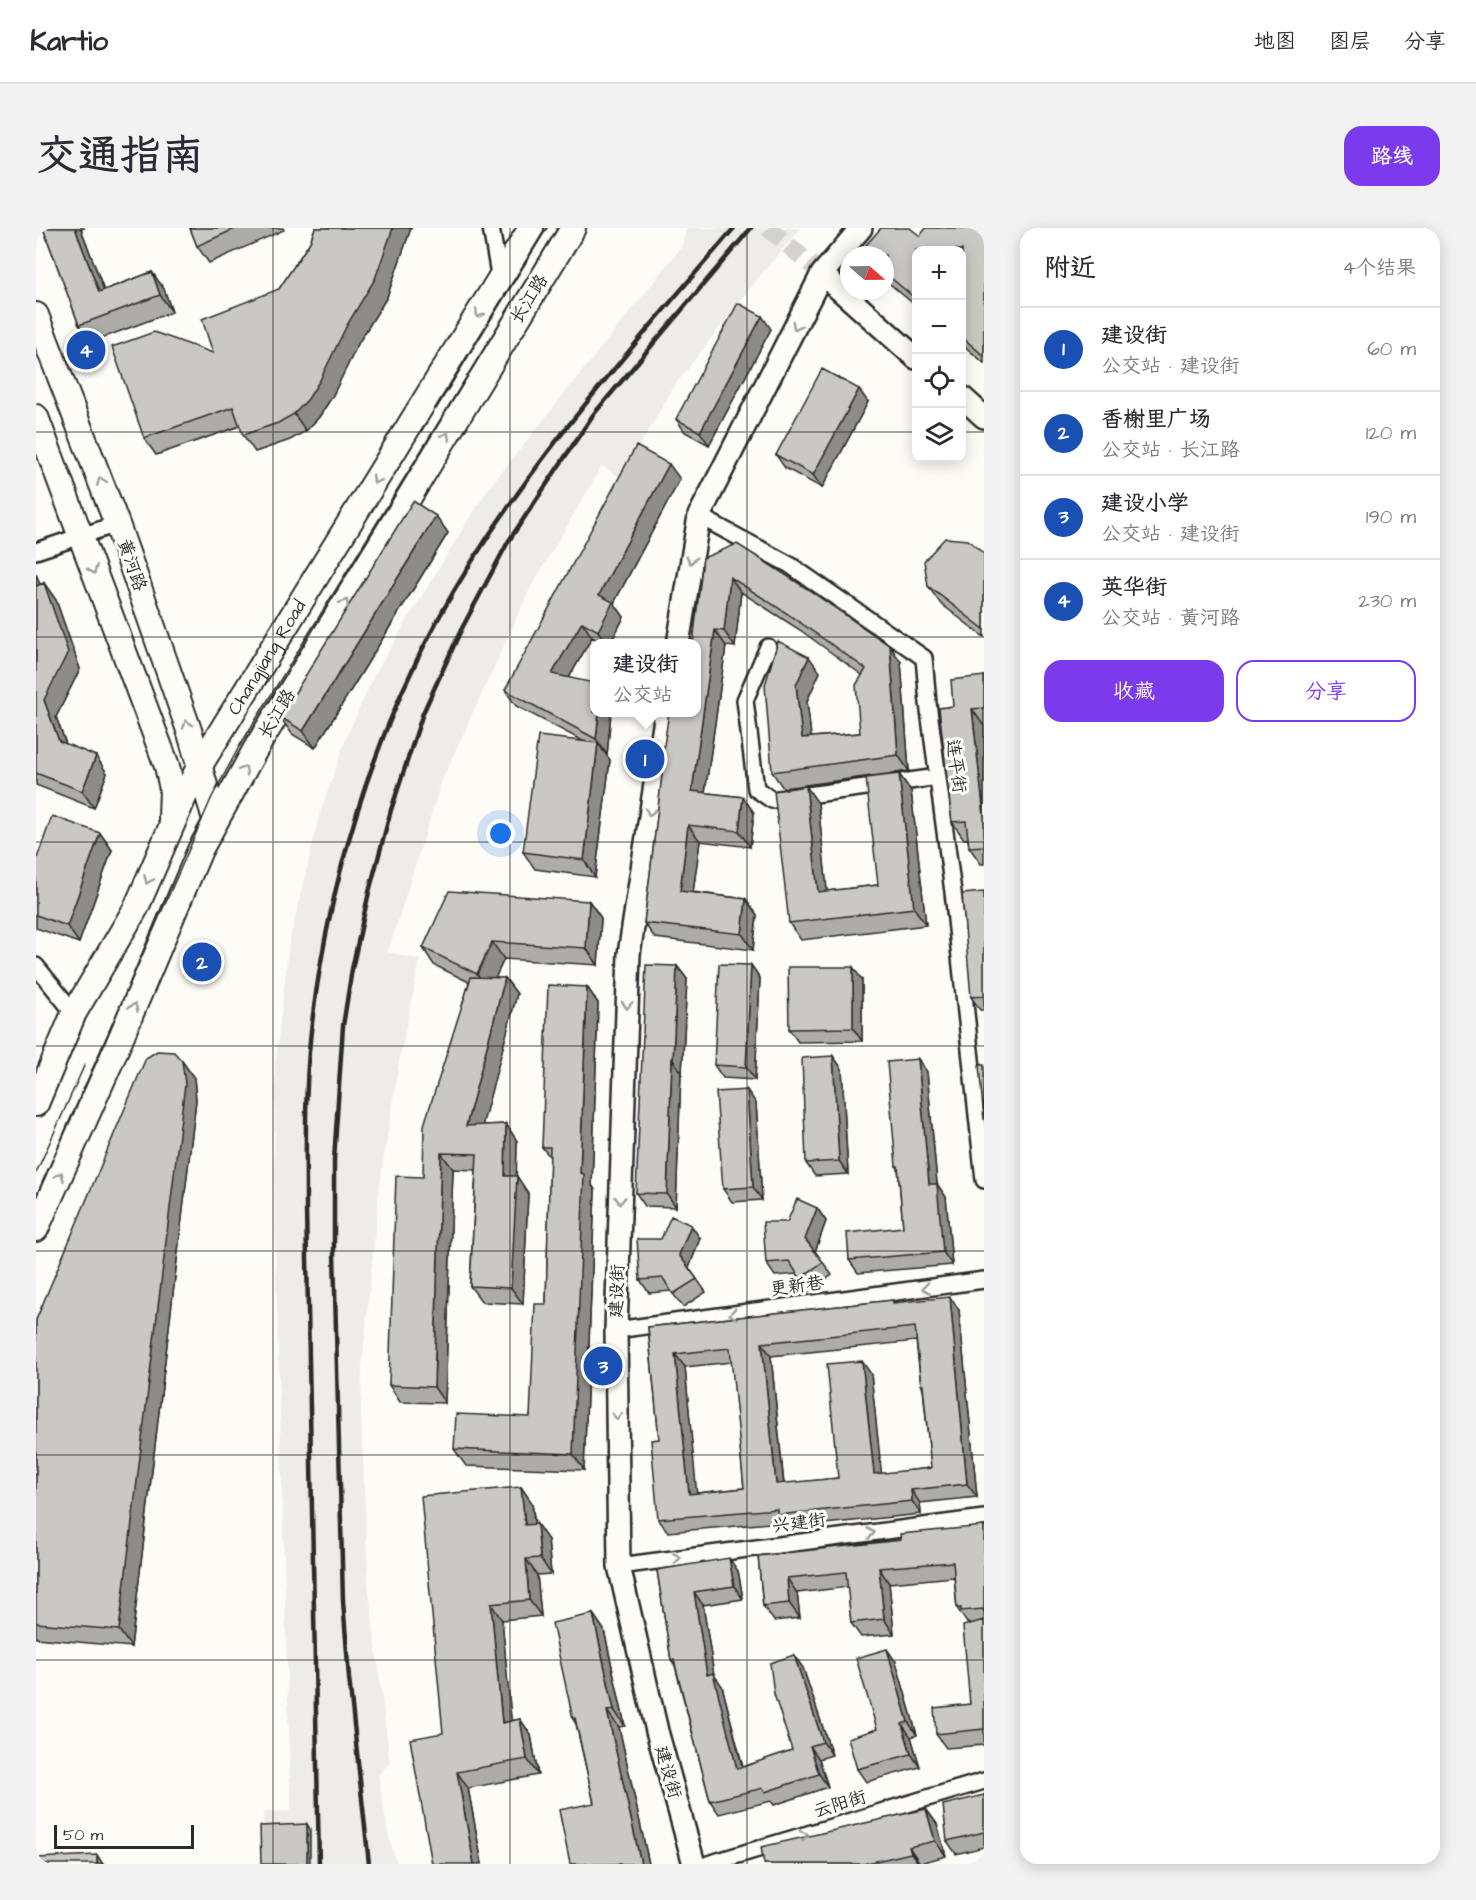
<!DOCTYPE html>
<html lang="zh">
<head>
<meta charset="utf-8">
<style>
	body { margin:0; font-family:"Architects Daughter","LXGW WenKai TC",sans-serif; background:#f2f2f3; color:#2b2b33 }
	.controls { position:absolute; right:18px; top:18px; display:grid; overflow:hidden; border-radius:12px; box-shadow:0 3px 15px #0003 }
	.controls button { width:54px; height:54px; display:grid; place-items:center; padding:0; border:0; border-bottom:2px solid #e1e1e2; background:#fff; color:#2b2b33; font:30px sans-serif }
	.compass { position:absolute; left:804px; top:18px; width:54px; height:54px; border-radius:50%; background:#fff; box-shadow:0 3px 15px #0003; rotate:110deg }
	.scale { position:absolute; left:18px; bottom:15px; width:140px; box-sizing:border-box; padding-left:6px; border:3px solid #2b2b2b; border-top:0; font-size:16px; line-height:21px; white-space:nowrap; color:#2b2b2b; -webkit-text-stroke:4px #fdfcf7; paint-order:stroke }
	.you { position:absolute; left:465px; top:606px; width:21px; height:21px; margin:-15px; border:4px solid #fff; border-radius:50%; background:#1a73e8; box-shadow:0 0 0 9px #1a73e833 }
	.badge { display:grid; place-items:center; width:39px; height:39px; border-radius:50%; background:#7c3aed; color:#fff; font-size:20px; font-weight:700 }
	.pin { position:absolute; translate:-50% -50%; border:3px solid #fff; box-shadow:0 2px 6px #0006 }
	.popup { position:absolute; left:554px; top:411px; width:111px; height:78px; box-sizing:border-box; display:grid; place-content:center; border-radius:12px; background:#fff; filter:drop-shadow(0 2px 4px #0005); font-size:20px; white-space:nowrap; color:#7c7c81 }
	.popup b { font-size:22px; color:#2b2b33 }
	.popup::after { content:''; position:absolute; left:50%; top:100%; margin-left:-12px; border:12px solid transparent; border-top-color:#fff }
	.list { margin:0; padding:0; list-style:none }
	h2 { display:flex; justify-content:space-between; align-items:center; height:78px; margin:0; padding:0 24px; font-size:26px }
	h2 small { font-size:20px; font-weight:400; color:#7c7c81 }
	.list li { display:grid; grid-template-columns:39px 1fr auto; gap:18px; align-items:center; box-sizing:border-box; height:84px; padding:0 24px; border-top:2px solid #e1e1e2 }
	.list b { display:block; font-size:22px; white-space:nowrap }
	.list p { margin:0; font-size:20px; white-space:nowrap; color:#7c7c81 }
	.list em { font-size:20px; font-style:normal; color:#7c7c81 }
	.actions { display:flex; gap:12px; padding:18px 24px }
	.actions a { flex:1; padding:14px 0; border:2px solid #7c3aed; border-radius:18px; text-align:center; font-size:21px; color:#7c3aed }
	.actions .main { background:#7c3aed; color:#fff }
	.icon { flex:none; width:33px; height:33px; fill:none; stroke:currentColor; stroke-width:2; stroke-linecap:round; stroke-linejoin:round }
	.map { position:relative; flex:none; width:948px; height:1636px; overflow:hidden; border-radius:18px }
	header { display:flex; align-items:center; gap:36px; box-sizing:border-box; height:84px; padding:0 30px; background:#fff; border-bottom:2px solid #e1e1e2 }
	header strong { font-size:28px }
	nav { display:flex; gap:33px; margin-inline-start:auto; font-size:21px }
	.intro { display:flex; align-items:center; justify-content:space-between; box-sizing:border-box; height:144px; padding:0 36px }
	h1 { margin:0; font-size:42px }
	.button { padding:15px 27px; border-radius:18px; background:#7c3aed; color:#fff; font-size:21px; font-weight:700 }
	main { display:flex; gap:36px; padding:0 36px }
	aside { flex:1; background:#fff; border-radius:18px; box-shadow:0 3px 15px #0003 }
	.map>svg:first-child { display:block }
	.built { fill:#edece8 }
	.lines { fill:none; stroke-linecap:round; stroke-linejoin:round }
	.tertiary-tunnel { stroke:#d3d2ce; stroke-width:18; stroke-dasharray:18 9; stroke-linecap:butt }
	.minor-casing { stroke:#2b2b2b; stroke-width:20 }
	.secondary-casing { stroke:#2b2b2b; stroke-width:26 }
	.primary-casing { stroke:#2b2b2b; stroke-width:28 }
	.minor { stroke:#fdfcf7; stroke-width:15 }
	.secondary { stroke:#fdfcf7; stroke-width:21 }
	.primary { stroke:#fdfcf7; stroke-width:24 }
	.tram { stroke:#2b2b2b; stroke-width:1.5 }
	.rail { stroke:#2b2b2b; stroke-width:4.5 }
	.wall { fill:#adaca9; stroke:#2b2b2b; stroke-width:1.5; fill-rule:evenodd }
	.shaded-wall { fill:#8d8c89; stroke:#2b2b2b; stroke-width:1.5 }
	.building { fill:#c9c8c4; stroke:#2b2b2b; stroke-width:1.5; fill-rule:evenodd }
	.oneway { stroke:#9e9e9b }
	.grid { fill:none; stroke:#2b2b2b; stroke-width:1.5; stroke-opacity:0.55 }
	.labels { text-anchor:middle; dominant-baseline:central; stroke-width:6; stroke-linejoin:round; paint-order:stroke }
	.street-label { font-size:18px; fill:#2b2b2b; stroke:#fdfcf7 }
</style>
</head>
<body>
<header>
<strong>Kartio</strong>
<nav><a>地图</a><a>图层</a><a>分享</a></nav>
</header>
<div class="intro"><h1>交通指南</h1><a class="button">路线</a></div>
<main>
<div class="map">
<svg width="948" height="1636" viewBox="0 0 948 1636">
	<rect width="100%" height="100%" fill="#fdfcf7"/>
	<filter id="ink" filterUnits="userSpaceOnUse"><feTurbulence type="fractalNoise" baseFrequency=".0167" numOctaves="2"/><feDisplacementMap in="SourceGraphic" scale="12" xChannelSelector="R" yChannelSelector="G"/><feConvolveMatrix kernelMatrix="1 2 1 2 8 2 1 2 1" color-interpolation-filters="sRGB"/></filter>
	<g filter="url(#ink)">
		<path class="built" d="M651 0H765L726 45 639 157 585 250 566 238 494 361 406 552 352 724 384 732 363 833 343 961 326 1138 325 1186 332 1355 354 1535 342 1547 353 1610 361 1636H229L227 1584 255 1583 238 968 239 839 253 716 283 588 311 508 339 446 426 302 453 260 645 20Z"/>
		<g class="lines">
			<path class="tertiary-tunnel" d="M732 0 786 46"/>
			<defs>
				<path id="minor" d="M455 0 464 52
					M663 288 754 337 888 430 892 475 917 664 948 952
					M0 323 81 296
					M732 419 709 472 720 561 736 572 902 549
					M0 738 38 785
					M580 1102 948 1052
					M583 1338 948 1290
					M672 1636 948 1553"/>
				<path id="secondary" d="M786 46 880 130
					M926 169 948 189
					M642 416 663 288 786 46 825 0
					M630 484 593 726 580 1102 583 1338 621 1503 658 1636"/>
				<g id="primary">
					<path d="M0 87 81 296 154 505 179 592"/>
					<path d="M0 189 131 538 136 561 135 590"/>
					<path id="s1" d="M0 876 38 785 100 680 149 567 163 539 495 0"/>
					<path d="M0 1001 75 833 164 622 219 522 537 0"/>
				</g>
			</defs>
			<use href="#minor" class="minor-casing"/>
			<use href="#secondary" class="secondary-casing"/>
			<use href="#primary" class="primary-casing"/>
			<use href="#minor" class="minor"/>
			<use href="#secondary" class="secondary"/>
			<use href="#primary" class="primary"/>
			<path class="tram" d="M400 181 511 0
				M0 945 49 836
				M0 969 176 569 203 519 522 0"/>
			<path class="rail" d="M283 1636 270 980C270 916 268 851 277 787 294 653 336 512 401 393 480 248 592 124 698 0
				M333 1636 313 1450 307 1373 298 1024V932L307 798 316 741 333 664 355 582 387 485 425 402 472 314 557 187 715 0"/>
		</g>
		<path class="wall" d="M7 0H49L45 1 68 62 116 44 128 61 136 84 55 114 43 97Z
			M154 0H247L248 2 173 35 161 18Z
			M279 0H375L351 69 323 114 296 169 283 189 270 203 254 212 219 224 207 207 204 198 120 227 108 210 177 125 243 61 274 14Z
			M948 0V135L926 116V22H880V78L849 52V27H826L824 24 884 8Z
			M735 101 673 217 649 204 640 191Z
			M832 174 786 260 749 240 740 227Z
			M644 251 578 375 588 389 574 416H568L556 409 533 450 558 484H575L571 527 569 526 574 532 559 649 499 641 487 624 547 513 480 478 469 462Z
			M400 288 412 305 279 520 256 506 244 489Z
			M948 326V409L904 375 892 358Z
			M667 330 865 434 873 543 747 560 736 544 784 444 771 473 775 509 824 505 826 447 764 402 705 364 699 419 690 418 669 565 707 569 718 585 714 619 664 613 657 664 710 671 721 687 717 722 619 710 608 695 627 541 625 538 657 415Z
			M0 346 4 357 8 355 20 372 44 441 20 489 30 516 71 545 58 580 0 557Z
			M948 448V636H945L933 619 932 611H928L916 594 917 478Z
			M863 546 875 563 890 697 765 712 753 695 782 575 791 663 842 657Z
			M64 605 76 622 43 715 0 700V633Z
			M948 664V782H944L935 769Z
			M553 673 565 690 562 737 468 731 459 750H469L481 766 446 897 470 896 481 913 480 948 492 965 487 1076 446 1074 434 1058 440 942 417 941 409 1175 364 1174 353 1157 387 949 433 754 398 737 387 720Z
			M715 737 724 750 719 852 687 850 678 837Z
			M641 738 651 751 646 845 645 844 640 979 609 978 600 965Z
			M826 752V813L762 814 753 801Z
			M551 759 562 775 556 957 559 962 548 1242 430 1238 418 1221 494 1189 510 1076 514 929 506 919Z
			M797 828 806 841 812 946 779 948 770 935Z
			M882 831 891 844 901 956 910 969 916 1037 822 1045 813 1032 867 999 862 940 860 938Z
			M146 833 158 850 160 872 95 1419 0 1410V1092Z
			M720 875 726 972 696 974 687 961Z
			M781 980 790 993 779 1023 796 1047 773 1063 761 1046 739 1048 730 1035 751 994Z
			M664 1010 653 1040 670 1064 647 1079 635 1063 613 1065 604 1052Z
			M857 1072 859 1075 923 1082 941 1269 884 1275 885 1286 750 1300 746 1294 632 1304 622 1291 623 1211 612 1099ZM880 1113 885 1157 887 1161 895 1240 845 1246 835 1146 802 1250 748 1256 735 1128ZM696 1134 708 1260 660 1265 649 1139Z
			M485 1259 496 1275 499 1296 512 1312 515 1346 501 1347 505 1388 466 1392 475 1493 484 1491 495 1507 502 1547 432 1560 446 1636 407 1505Z
			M948 1298V1517L910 1520 900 1506 934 1476V1396L933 1395H931L921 1380 918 1349 853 1355 858 1406 825 1409 815 1395 812 1359 761 1365 764 1390 738 1393 727 1378 722 1328 865 1312Z
			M621 1342 702 1343 707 1371 667 1377 678 1447 686 1458 707 1539 756 1522 758 1427 767 1440 796 1527 783 1531 792 1559 738 1577 735 1573 683 1586 674 1573 639 1438 635 1432Z
			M557 1386 568 1402 589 1498 583 1499 613 1636H534L558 1575 540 1496 537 1491Z
			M860 1434 881 1507 875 1509 884 1539 830 1554 821 1541 841 1501Z
			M948 1567V1619L920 1626 911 1613Z
			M890 1581 901 1596 910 1628 884 1635 885 1636H728Z"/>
		<path class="shaded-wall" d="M39 0H44L45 1 75 81 63 64Z
			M357 0H375L351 69 323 114 296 169 283 189 270 203 258 186Z
			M116 44 128 61 136 84 124 67Z
			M726 88 735 101 673 217 664 204Z
			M823 161 832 174 786 260 777 247Z
			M633 236 644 251 578 375 588 389 574 416H571L562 403 563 367Z
			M400 288 412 305 279 520 267 503Z
			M0 346 12 375 0 358Z
			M694 349 705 364 699 419 688 403Z
			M8 355 20 372 44 441 20 489 35 530 23 513 8 472Z
			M546 394 556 409 526 462 516 446Z
			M679 402 690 418 667 579 656 563Z
			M854 418 865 434 873 543 862 527Z
			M773 429 784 444 771 473 777 526 766 510 760 457Z
			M936 481 948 498V588Z
			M563 484H575L571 527 560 511Z
			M562 515 574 532 559 649 548 632Z
			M60 528 71 545 58 580 46 563Z
			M863 546 875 563 890 697 878 680Z
			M770 558 782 575 793 681 782 664Z
			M707 569 718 585 714 619 703 603Z
			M652 597 664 613 655 679 644 663Z
			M64 605 76 622 43 715 31 698Z
			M710 671 721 687 717 722 706 706Z
			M553 673 565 690 562 737 550 720Z
			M456 714 468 731 453 763 441 746Z
			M715 737 724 750 719 852 710 839Z
			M641 738 651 751 646 845 637 832Z
			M817 739 826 752V813L817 800Z
			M469 750 481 766 442 914 430 898Z
			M551 759 562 775 556 957 559 962 548 1242 537 1226 544 945Z
			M797 828 806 841 812 946 803 933Z
			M636 831 645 844 640 979 631 966Z
			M882 831 891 844 901 956 910 969 916 1037 907 1024 893 956Z
			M146 833 158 850 160 872 95 1419 83 1402Z
			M711 862 720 875 726 972 717 959Z
			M470 896 481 913 480 962 481 948 492 965 487 1076 475 1060 469 948Z
			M405 925 417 941 409 1175 398 1159Z
			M781 980 790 993 779 1024 769 1011Z
			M655 997 664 1010 653 1040 643 1027Z
			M914 1069 923 1082 941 1269 931 1256Z
			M726 1115 735 1128 749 1269 740 1256Z
			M639 1126 649 1139 662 1279 653 1266Z
			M826 1133 835 1146 847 1259 838 1246Z
			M485 1259 496 1275 500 1313 489 1297Z
			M875 1262 884 1275 885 1286 876 1273Z
			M501 1296 512 1312 515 1346 504 1330Z
			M693 1330 702 1343 707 1371 698 1358Z
			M490 1331 501 1347 505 1388 493 1372Z
			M843 1340 853 1355 858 1406 848 1391Z
			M751 1350 761 1365 764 1390 753 1375Z
			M658 1364 667 1377 678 1447 686 1458 710 1554 701 1541 671 1447Z
			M455 1376 466 1392 477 1511 466 1495Z
			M557 1386 568 1402 589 1498 578 1482Z
			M851 1421 860 1434 881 1507 872 1494Z
			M758 1427 767 1440 796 1527 787 1514Z
			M571 1483 583 1499 613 1636H605Z
			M484 1491 495 1507 502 1547 491 1531Z
			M866 1496 875 1509 884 1539 875 1526Z
			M774 1518 783 1531 792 1559 783 1546Z
			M421 1544 432 1560 446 1636H438Z
			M890 1581 901 1596 910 1628 899 1613Z
			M271 1596 274 1601V1636H271Z
			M873 1619 884 1635 885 1636H883L875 1625Z
			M61 1627 67 1636H61Z"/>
		<path class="building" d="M7 0H39L63 64 116 44 124 67 43 97Z
			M154 0H201L161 18Z
			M279 0H357L339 51 311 97 284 152 272 171 258 186 242 195 207 207 197 179 108 210 76 119 118 104 177 125 166 91 243 61 274 14Z
			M845 0H874L884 8 890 0H948V128L926 109V22H880V71L849 45V27H828L824 24Z
			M702 75 726 88 664 204 640 191Z
			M786 141 823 161 777 247 740 227Z
			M600 218 633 236 563 367 577 374 562 403 546 394 516 446 558 455V484H563L560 511 469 462Z
			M377 273 400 288 267 503 244 489Z
			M909 310 932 312 948 326V401L892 358 888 333Z
			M701 316 770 360 854 418 862 527 736 544 729 457 742 413 773 429 760 457 766 510 824 505 820 457 830 441 752 386 694 349 688 403 679 402 656 563 707 569 703 603 652 597 644 663 710 671 706 706 608 695 627 539 625 538 633 484H660V416H643V413L657 415 667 330Z
			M8 355 32 424 8 472 23 513 60 528 46 563 0 545V358Z
			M948 448V480L936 481 948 588V618L933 619 930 593 916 594 903 480 917 478 915 452Z
			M502 508 562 515 548 632 487 624Z
			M863 546 878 680 753 695 738 563 770 558 782 664 842 657 830 550Z
			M16 588 64 605 31 698 0 687V633Z
			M413 663 553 673 550 720 456 714 441 746 387 720Z
			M948 664V768L935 769 926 666Z
			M683 736 715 737 710 839 678 837Z
			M610 737 641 738 637 832 636 831 631 966 600 965Z
			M752 739H817V800L753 801Z
			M435 749 469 750 430 898 470 896 469 948H481L475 1060 434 1058 441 926 405 925 398 1159 353 1157 360 948 387 949 388 897Z
			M512 757 551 759 544 945 548 946 537 1226 418 1221 420 1186 494 1189 499 1076H510L514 919H506Z
			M121 823 138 824 146 833 149 856 83 1402 0 1395V1092L110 830Z
			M797 828 803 933 770 935 766 830Z
			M882 831 893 956H901L907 1024 813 1032 811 1005 867 999 862 938H860L851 834Z
			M943 837H948V892Z
			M711 862 717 959 687 961 680 864Z
			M761 971 781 980 769 1011 787 1034 764 1050 753 1033 730 1035 727 994H751Z
			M635 988 655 997 643 1027 661 1051 637 1066 627 1050 604 1052 601 1011H625Z
			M914 1069 931 1256 875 1262 876 1273 741 1287V1281L622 1291 615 1212 623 1211 612 1099 857 1072V1075ZM879 1099 885 1157H887L895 1240 838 1246 826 1133 791 1136 802 1250 740 1256 726 1115ZM694 1120 708 1260 653 1266 639 1126Z
			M485 1259 489 1297 501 1296 504 1330 490 1331 493 1372 455 1376 466 1495 484 1491 491 1531 421 1544 438 1636H396L374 1511 407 1505 385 1268Z
			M948 1298V1384L947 1381 925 1383V1380H921L917 1334 843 1340 848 1391 815 1395 810 1344 751 1350 753 1375 727 1378 722 1328 865 1312 864 1306Z
			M693 1330 698 1358 658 1364 671 1447 677 1445 701 1541 756 1522 738 1466 734 1435 758 1427 787 1514 774 1518 783 1546 729 1564 727 1560 674 1573 638 1432H635L621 1342Z
			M557 1386 578 1482 571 1483 605 1636H534L523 1582 558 1575 539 1490 537 1491 516 1395Z
			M948 1392V1501L900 1506 898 1480 934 1476 927 1398Z
			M851 1421 872 1494 866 1496 875 1526 821 1541 812 1510 841 1501 820 1430Z
			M948 1567V1604L911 1613 907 1577Z
			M890 1581 899 1613 873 1619 875 1625 827 1636H728L725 1619Z
			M271 1596V1636H225L224 1598Z
			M61 1627V1636H0V1630Z"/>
		<defs><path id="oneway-chevron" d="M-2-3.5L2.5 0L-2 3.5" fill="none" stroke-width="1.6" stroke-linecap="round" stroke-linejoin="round" transform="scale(1.5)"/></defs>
		<g class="oneway">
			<use href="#oneway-chevron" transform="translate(443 86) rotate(122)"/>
			<use href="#oneway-chevron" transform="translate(760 98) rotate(117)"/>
			<use href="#oneway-chevron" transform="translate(410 208) rotate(-59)"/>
			<use href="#oneway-chevron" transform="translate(340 252) rotate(122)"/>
			<use href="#oneway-chevron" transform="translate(65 253) rotate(-111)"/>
			<use href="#oneway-chevron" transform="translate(655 332) rotate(99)"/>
			<use href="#oneway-chevron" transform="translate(57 342) rotate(69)"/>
			<use href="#oneway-chevron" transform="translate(309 375) rotate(-59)"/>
			<use href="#oneway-chevron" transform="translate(151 496) rotate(-109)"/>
			<use href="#oneway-chevron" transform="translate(208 542) rotate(-60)"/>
			<use href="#oneway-chevron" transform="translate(614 584) rotate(99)"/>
			<use href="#oneway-chevron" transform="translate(112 652) rotate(113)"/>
			<use href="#oneway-chevron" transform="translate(591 777) rotate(92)"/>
			<use href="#oneway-chevron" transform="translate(98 779) rotate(-67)"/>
			<use href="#oneway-chevron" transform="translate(24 948) rotate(-66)"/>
			<use href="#oneway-chevron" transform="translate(584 972) rotate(92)"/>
			<use href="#oneway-chevron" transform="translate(890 1060) rotate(172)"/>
			<use href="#oneway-chevron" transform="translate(697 1086) rotate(172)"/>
			<use href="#oneway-chevron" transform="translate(581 1188) rotate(89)"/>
			<use href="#oneway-chevron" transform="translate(835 1305) rotate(-7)"/>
			<use href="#oneway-chevron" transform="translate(641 1330) rotate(-7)"/>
			<use href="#oneway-chevron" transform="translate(768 1607) rotate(-17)"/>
		</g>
	</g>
	<path class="grid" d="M237 0V1636M474 0V1636M711 0V1636M0 204H880M926 204H948M0 409H948M0 614H948M0 818H948M0 1023H948M0 1227H948M0 1432H948"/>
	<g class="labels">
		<g class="street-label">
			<text transform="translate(493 71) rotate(-58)">长江路</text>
			<text transform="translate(96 337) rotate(71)">黄河路</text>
			<text stroke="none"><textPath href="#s1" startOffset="504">Changjiang Road</textPath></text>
			<text transform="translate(241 486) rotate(-59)">长江路</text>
			<text transform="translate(920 538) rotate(82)">连平街</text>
			<text transform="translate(761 1058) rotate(-8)">更新巷</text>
			<text transform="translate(581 1063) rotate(-88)">建设街</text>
			<text transform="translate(763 1295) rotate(-7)">兴建街</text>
			<text transform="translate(632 1544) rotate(74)">建设街</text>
			<text transform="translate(804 1576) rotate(-17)">云阳街</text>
		</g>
	</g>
</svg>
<div class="controls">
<button>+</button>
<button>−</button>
<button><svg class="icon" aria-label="locate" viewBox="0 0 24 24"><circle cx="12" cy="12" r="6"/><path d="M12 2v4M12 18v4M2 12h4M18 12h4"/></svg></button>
<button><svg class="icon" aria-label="layers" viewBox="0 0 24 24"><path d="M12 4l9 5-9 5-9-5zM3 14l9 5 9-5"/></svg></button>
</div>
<svg class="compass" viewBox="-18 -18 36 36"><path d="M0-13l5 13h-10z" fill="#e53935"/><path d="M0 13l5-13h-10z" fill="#7c7c81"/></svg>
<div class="scale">50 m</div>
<div class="you"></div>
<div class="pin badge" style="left:609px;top:531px;background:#1a4fb4">1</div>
<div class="popup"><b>建设街</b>公交站</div>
<div class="pin badge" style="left:166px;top:734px;background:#1a4fb4">2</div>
<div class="pin badge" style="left:567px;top:1138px;background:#1a4fb4">3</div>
<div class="pin badge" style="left:50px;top:122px;background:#1a4fb4">4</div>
</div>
<aside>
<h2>附近<small>4个结果</small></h2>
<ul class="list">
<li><span class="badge" style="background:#1a4fb4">1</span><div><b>建设街</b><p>公交站 · 建设街</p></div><em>60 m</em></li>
<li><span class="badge" style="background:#1a4fb4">2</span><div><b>香榭里广场</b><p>公交站 · 长江路</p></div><em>120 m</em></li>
<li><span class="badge" style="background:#1a4fb4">3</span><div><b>建设小学</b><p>公交站 · 建设街</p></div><em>190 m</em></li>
<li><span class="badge" style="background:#1a4fb4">4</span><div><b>英华街</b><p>公交站 · 黄河路</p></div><em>230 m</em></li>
</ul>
<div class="actions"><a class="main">收藏</a><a>分享</a></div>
</aside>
</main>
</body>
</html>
